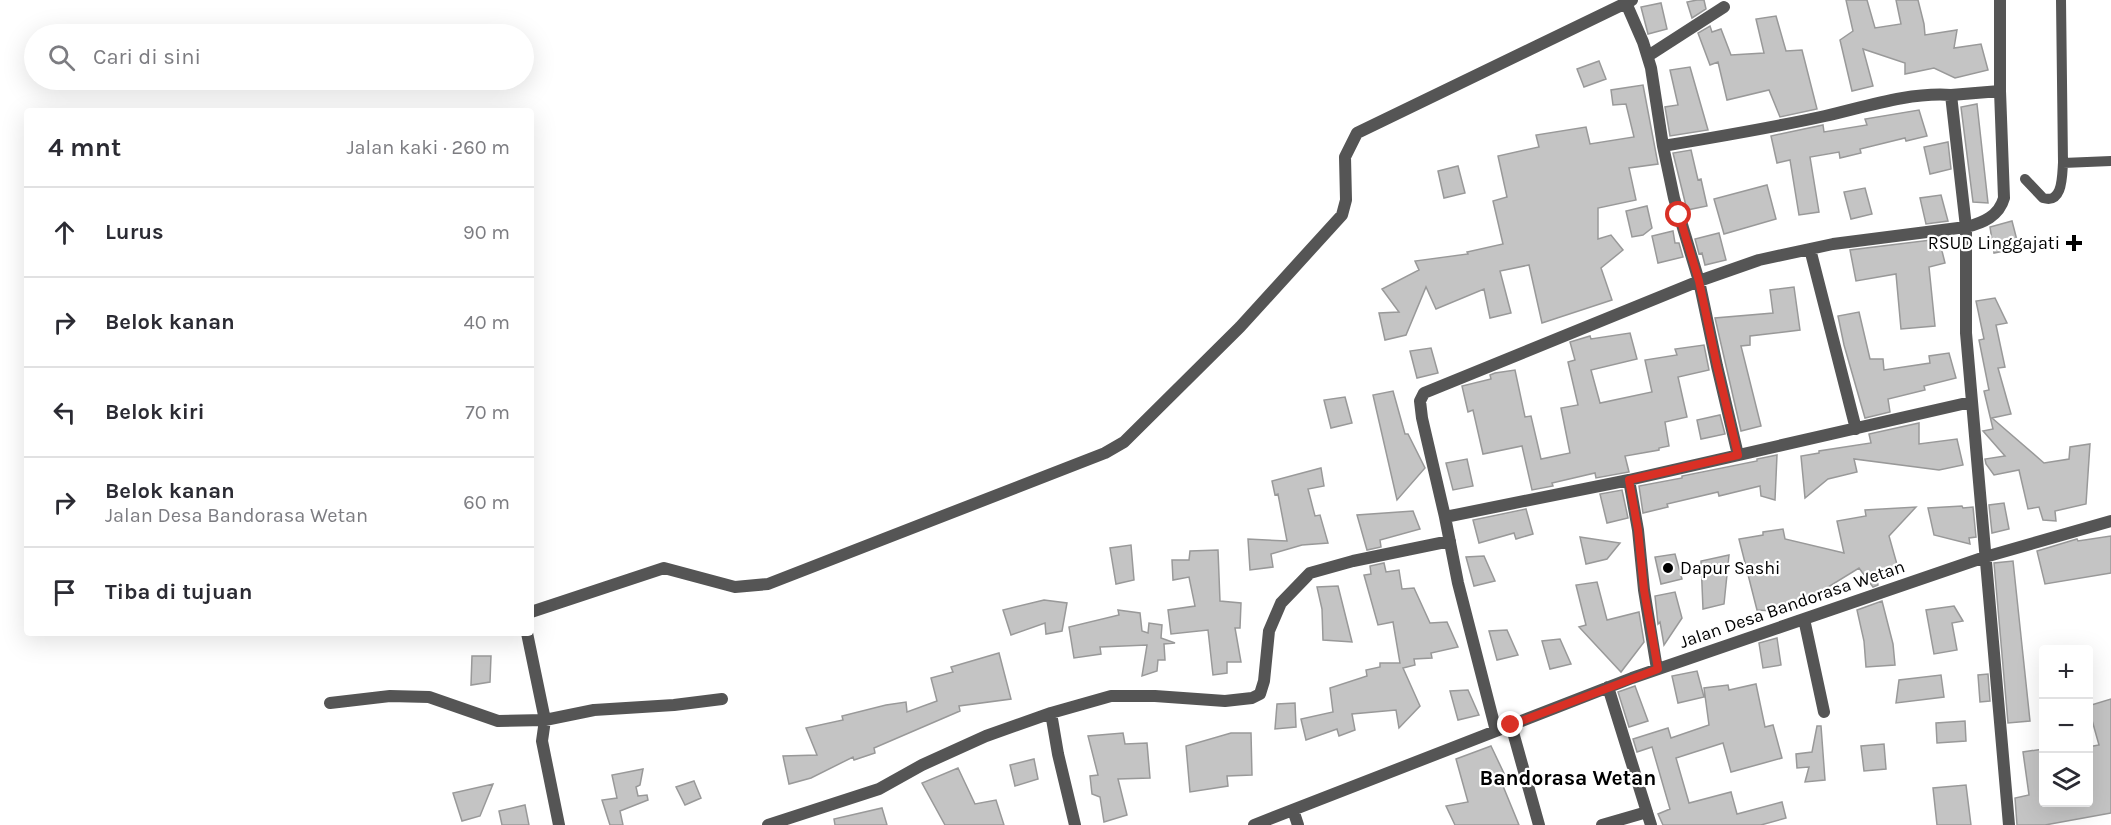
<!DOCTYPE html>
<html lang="id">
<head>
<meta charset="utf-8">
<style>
	body { margin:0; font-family:Karla,sans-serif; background:#f7f7f7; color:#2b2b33 }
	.controls { position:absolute; right:18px; bottom:18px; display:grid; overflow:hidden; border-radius:6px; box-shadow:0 6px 24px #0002 }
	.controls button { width:54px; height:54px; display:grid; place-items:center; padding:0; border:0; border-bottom:2px solid #e1e1e2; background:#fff; color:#2b2b33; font:30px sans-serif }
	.stop { position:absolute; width:18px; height:18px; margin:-14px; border:4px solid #d93025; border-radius:50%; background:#fff }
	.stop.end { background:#d93025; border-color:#fff; box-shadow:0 2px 6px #0008 }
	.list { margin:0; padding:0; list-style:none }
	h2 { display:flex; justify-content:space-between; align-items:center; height:78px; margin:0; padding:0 24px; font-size:26px }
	h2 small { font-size:20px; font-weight:400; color:#7c7c81 }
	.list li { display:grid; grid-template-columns:39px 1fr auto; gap:18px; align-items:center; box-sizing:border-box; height:90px; padding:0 24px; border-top:2px solid #e1e1e2 }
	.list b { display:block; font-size:22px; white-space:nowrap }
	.list p { margin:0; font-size:20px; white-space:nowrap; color:#7c7c81 }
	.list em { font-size:20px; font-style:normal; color:#7c7c81 }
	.icon { flex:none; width:33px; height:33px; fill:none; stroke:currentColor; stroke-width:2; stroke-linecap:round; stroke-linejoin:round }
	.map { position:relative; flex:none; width:2111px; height:825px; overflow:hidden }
	.search { position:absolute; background:#fff; box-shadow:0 6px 24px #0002; left:24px; top:24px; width:510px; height:66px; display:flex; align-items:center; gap:15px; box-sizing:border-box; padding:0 21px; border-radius:33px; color:#7c7c81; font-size:22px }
	.panel { position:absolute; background:#fff; box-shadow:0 6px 24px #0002; left:24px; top:108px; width:510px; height:528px; border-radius:6px }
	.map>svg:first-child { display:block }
	.building { fill:#c4c4c4; stroke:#999; stroke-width:1.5 }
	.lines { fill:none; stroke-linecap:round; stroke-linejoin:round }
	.lane { stroke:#555; stroke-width:10 }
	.street { stroke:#555; stroke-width:12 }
	.route { stroke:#d93025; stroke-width:8 }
	.poi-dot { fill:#000; stroke:#fff; stroke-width:2 }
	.labels { text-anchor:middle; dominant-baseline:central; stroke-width:4.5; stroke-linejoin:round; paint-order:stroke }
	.poi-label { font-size:18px; fill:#000; stroke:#fff; text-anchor:end }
	.street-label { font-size:18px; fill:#000; stroke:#fff }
	.quarter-label { font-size:21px; font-weight:bold; fill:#000; stroke:#fff }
</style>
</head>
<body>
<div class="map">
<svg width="2111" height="825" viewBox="0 0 2111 825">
	<rect width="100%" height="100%" fill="#fff"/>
	<path class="building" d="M1697 0H1704L1706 9 1692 18 1687 2Z
		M1846 0H1867L1875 28 1901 24 1896 0H1918L1924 24 1925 35 1957 30 1954 48 1981 44 1988 70 1955 78 1934 68 1905 74V63L1863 49 1873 86 1852 91 1840 40 1853 31Z
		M1661 3 1667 29 1648 34 1641 7Z
		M1776 16 1786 51 1802 50 1817 109 1780 117 1769 90 1727 100 1718 62 1710 65 1698 33 1710 26 1712 32 1721 29 1731 55 1764 53 1756 19Z
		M1599 61 1606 79 1584 87 1577 69Z
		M1690 67 1708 130 1670 136 1665 107 1678 105 1670 70Z
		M1643 85 1658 164 1629 168 1636 200 1598 208V239L1611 235 1623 250 1601 268 1612 300 1542 323 1529 265 1500 271 1511 313 1490 318 1484 289 1436 309 1426 287 1406 335 1385 340 1379 313 1399 312 1382 289 1419 270 1415 261 1468 254 1467 252 1503 244 1493 201 1507 197 1498 156 1539 147 1536 135 1586 127 1590 144 1634 137 1626 104 1613 105 1611 90Z
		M1977 104 1988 203 1973 202 1961 107Z
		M1919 110 1927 136 1906 141 1905 138 1860 149 1861 153 1840 158 1839 152 1810 157 1819 212 1799 215 1790 160 1777 163 1771 136 1823 125 1824 132 1867 125 1865 119Z
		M1948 142 1951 169 1930 174 1924 147Z
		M1691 150 1698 180 1701 179 1707 206 1687 210 1673 153Z
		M1458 166 1465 193 1444 198 1438 171Z
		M1767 185 1776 219 1724 234 1714 199Z
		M1865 188 1872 214 1851 219 1844 192Z
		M1941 195 1948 221 1926 224 1920 198Z
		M1647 206 1652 228 1643 235 1632 237 1626 211Z
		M2012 221 2019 248 1994 253 1990 227Z
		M1673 231 1675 243H1679L1683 257 1658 263 1652 236Z
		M1719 233 1726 260 1705 265 1702 253 1699 254 1695 239Z
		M1939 239 1945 263 1929 267 1935 326 1901 329 1896 274 1856 281 1850 250Z
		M1794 287 1800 330 1750 336V345L1741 346 1761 426 1741 431 1715 318 1773 313 1770 290Z
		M1995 298 2007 323 1996 325 2005 367 1998 368 2011 414 1992 418 2044 463 2069 459 2070 447 2090 444 2086 504 2055 511 2056 521 2043 520 2039 507 2028 509 2019 470 1994 475 1986 464 1985 459 2005 456 1983 431 1993 429 1984 391 1989 390 1979 340 1984 339 1976 301Z
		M1859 312 1870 359H1883L1884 370 1930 363 1929 356 1949 353 1956 378 1924 386 1925 390 1888 399 1890 412 1865 418 1844 345 1838 316Z
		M1630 333 1637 359 1591 370 1600 403 1652 392 1645 360 1677 355 1675 349 1704 345 1709 370 1678 377 1687 417 1665 422 1669 446 1659 448V450L1625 456 1629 472 1596 478 1595 473 1552 483 1553 486 1532 490 1522 446 1483 454 1473 410 1468 412 1462 386 1491 379 1490 375 1495 373 1515 370 1525 417 1531 416 1541 459 1570 453 1561 408 1578 405 1568 362 1575 360 1570 342 1590 336 1591 339Z
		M1431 348 1438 373 1417 378 1410 351Z
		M1393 391 1405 434H1408L1425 468 1397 500 1373 395Z
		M1345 397 1352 423 1331 428 1324 400Z
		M1720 415 1725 434 1701 439 1697 420Z
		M1919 423V444L1957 439 1963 465 1939 470 1854 459 1857 472 1828 479 1805 498 1801 456 1819 453V451L1871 443 1869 434Z
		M1777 455 1775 500 1761 496 1760 486 1719 496 1718 492 1667 504 1668 507 1643 513 1639 486 1682 478V476L1757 461V459Z
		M1467 459 1473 486 1453 490 1446 463Z
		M1321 468 1324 486 1308 489 1315 516 1320 515 1328 543 1302 545 1271 554 1273 567 1250 570 1248 539 1287 541 1278 494 1275 495 1272 481Z
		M1622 490 1628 518 1607 523 1600 494Z
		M2004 503 2009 529 1992 533 1989 505Z
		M1962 506 1963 508 1973 507 1976 537 1969 538 1970 544 1934 535 1928 508Z
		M1916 507 1889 536 1898 568 1876 573 1878 585 1873 587 1859 568 1794 608 1774 611 1757 610 1739 539 1763 535V532L1783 529 1785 539 1844 553 1837 521 1866 516 1865 510Z
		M1526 509 1533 534 1516 539 1514 533 1479 543 1473 520Z
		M1413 511 1420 529 1380 540 1381 547 1367 550 1357 515Z
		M2111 536V573L2045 584 2037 551 2077 539 2078 541Z
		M1580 537 1620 543 1607 559 1586 564Z
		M1131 545 1134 580 1116 584 1110 548Z
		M1218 550 1220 601 1241 603 1240 628H1235L1241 662H1227V673L1213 675 1208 630 1171 634 1168 610 1195 606 1189 577 1173 580 1172 560H1189L1190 551Z
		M1675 554 1682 579 1661 584 1655 557Z
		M1729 555 1724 604 1703 609 1701 561Z
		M1484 556 1495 581 1474 586 1466 557Z
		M2013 561 2030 721 2008 723 1994 563Z
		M1384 563 1386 572 1399 570 1402 589 1414 588 1430 623 1447 622 1458 647 1431 653 1432 658 1414 659 1415 665 1403 668 1420 706 1399 728 1396 710 1352 714 1355 730 1339 736 1337 729 1306 740 1301 719 1333 712 1330 688 1367 676 1366 670 1380 667V663H1400L1393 622 1378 625 1364 575 1371 574 1370 566Z
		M1597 582 1607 620 1639 612 1644 642 1621 672 1579 627 1586 625 1576 585Z
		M1338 586 1352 642 1323 640 1322 609 1317 587Z
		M1675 592 1682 618 1664 645 1660 622 1658 624 1655 596Z
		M1044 600 1067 603 1062 631 1046 634 1045 623 1011 635 1003 610Z
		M1882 601 1893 644 1895 665 1866 667 1864 641 1857 610Z
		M1954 606 1963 621 1952 623 1957 650 1934 654 1926 610Z
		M1118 610 1140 613 1142 631 1148 633 1149 623 1162 625 1161 638 1175 643 1164 644 1165 660H1158L1157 671 1142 676 1147 645 1100 647 1101 654 1074 658 1069 627 1119 615Z
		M1507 630 1518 655 1497 660 1489 631Z
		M1777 638 1781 665 1763 668 1759 643Z
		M1560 639 1571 664 1550 669 1542 641Z
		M999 653 1011 699 959 706 960 711 874 748 875 753 854 760 853 757 811 778 789 784 783 756 817 755 806 728 843 720 842 716 886 705 906 702 907 712 937 701 931 678 953 672 951 667Z
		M472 656H491L490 682 471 685Z
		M1697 671 1704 697 1678 703 1672 676Z
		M1988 674 1990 701 1980 702 1978 675Z
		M1941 675 1944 697 1896 703 1899 680Z
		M1756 684 1765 727 1773 725 1782 758 1731 772 1723 743 1676 758 1689 803 1731 792 1737 814 1782 802 1786 818 1761 825H1663L1658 814 1670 809 1652 747 1637 752 1633 739 1668 728 1671 738 1709 725 1704 688 1728 685 1729 690Z
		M1635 686 1648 721 1629 727 1618 692Z
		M1468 690 1479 715 1458 720 1450 691Z
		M2111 699V813L2045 825H2017L2015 798 2029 795 2023 752 2043 749V802H2088V747L2099 745 2088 706Z
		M1295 703 1296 727 1275 729 1277 704Z
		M1965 721 1966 741 1937 743 1936 723Z
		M1817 726H1821L1825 780 1805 782 1809 767 1797 768 1796 754 1812 752Z
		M1123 733 1125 744 1147 743 1150 778 1118 779 1127 815 1104 822 1100 797 1092 794 1090 776 1098 775 1088 736Z
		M1231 733H1251L1252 775 1227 776 1228 786 1190 792 1186 746Z
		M1884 744 1886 769 1864 771 1861 746Z
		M1491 746 1510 786H1503L1519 825H1455L1446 806 1468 802 1456 759Z
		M1034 759 1038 779 1015 786 1010 765Z
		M958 768 975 804 996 800 1004 825H945L922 783Z
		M643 769 640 785 636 787 638 796 647 795 648 800 620 811 623 825H610L602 800 617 798 612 775Z
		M694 781 701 798 685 805 676 787Z
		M493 784 480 816 462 821 453 793Z
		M1966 785 1971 825H1937L1933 788Z
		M525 805 529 825H502L499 811Z
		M882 808 887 825H835L834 819Z"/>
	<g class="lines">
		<path class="lane" d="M2061 0 2063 163 2111 161
			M2025 179 2043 198C2063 204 2062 176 2063 163"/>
		<path class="street" d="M1626 3 1643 42 1651 68 1663 146 1674 198 1699 281 1717 366 1738 455
			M1648 56 1724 7
			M1951 95 2000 91
			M1663 146C1717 137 1771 128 1825 116 1865 107 1909 92 1951 95L1966 227V333L2009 825
			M1810 249 1856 429
			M1445 517 1422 418 1420 401 1424 393 1699 281 1759 260 1833 244 1966 227C1983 223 1999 216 2004 198L2000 91V0
			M531 612 664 568 735 587 768 584 1105 453 1124 442 1240 327 1342 215 1346 200 1345 157 1357 133 1632 0
			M1804 619 1824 712
			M527 633 545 720 542 741 559 825
			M1657 669 1644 590 1638 530 1629 480 1971 402
			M1608 687 1651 825
			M330 703 390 696 429 697 498 721 545 720 594 710 674 705 722 699
			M1051 713 1058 754 1075 825
			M1511 725 1539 825
			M1496 731 1458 583 1445 517 1629 480
			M1293 810 1298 825
			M768 825 879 789 922 765 986 736 1051 713 1111 696H1155L1225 701 1252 698 1260 694 1264 681 1269 631 1281 603 1310 573 1353 561 1450 541
			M1254 825 1632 678 1985 557 2111 521
			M1602 825 1647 812"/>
	</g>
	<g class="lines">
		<path class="route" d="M1511 725 1658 669 1644 590 1638 530 1629 480 1738 455 1717 366 1699 281 1679 215"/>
	</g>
	<g class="poi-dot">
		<path d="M2071 234h6v6h6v6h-6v6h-6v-6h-6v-6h6z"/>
		<circle cx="1668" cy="568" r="6"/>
	</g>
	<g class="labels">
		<g class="poi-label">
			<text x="2060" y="243">RSUD Linggajati</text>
			<text x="1680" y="568" text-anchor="start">Dapur Sashi</text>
		</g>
		<g class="street-label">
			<text transform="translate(1792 604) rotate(-19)">Jalan Desa Bandorasa Wetan</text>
		</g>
		<g class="quarter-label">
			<text x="1568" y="778">Bandorasa Wetan</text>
		</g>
	</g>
</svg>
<div class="controls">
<button>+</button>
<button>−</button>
<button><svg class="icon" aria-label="layers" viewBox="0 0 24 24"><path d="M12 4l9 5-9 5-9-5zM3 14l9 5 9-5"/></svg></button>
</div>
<div class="stop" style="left:1679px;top:215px"></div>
<div class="stop end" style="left:1511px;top:725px"></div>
<div class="search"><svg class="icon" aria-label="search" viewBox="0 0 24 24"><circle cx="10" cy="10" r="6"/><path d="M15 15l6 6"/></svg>Cari di sini</div>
<section class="panel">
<h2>4 mnt<small>Jalan kaki · 260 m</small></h2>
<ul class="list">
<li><svg class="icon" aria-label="ahead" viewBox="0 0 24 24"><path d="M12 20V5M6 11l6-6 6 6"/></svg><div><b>Lurus</b></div><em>90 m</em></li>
<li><svg class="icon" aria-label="right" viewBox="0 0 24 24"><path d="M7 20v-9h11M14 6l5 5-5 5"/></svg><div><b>Belok kanan</b></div><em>40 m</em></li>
<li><svg class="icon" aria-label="left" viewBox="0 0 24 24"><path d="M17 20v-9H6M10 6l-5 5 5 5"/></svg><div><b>Belok kiri</b></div><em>70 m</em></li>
<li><svg class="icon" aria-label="right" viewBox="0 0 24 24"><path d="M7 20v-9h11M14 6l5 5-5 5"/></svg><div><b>Belok kanan</b><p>Jalan Desa Bandorasa Wetan</p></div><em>60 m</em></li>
<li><svg class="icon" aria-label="arrive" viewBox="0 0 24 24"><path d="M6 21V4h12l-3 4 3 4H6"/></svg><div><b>Tiba di tujuan</b></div></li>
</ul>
</section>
</div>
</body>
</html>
